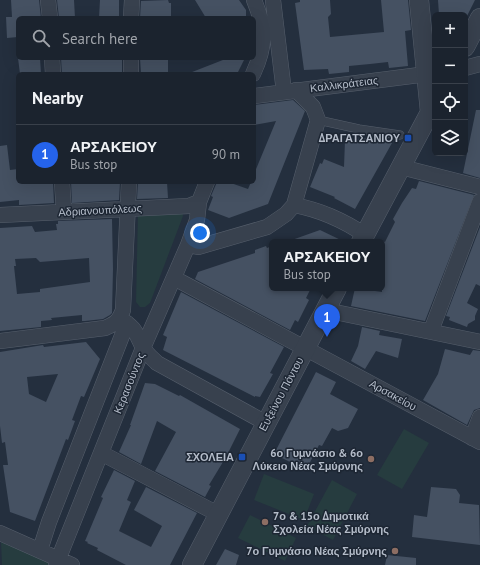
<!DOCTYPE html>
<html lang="en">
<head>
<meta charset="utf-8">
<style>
	body { margin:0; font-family:"PT Sans",sans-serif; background:#282f3a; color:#f1f3f6 }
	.controls { position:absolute; right:12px; top:12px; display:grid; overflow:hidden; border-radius:6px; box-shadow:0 4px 16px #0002 }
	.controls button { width:36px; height:36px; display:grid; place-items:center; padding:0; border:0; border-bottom:1px solid #39404a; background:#1b232e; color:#f1f3f6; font:20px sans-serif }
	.you { position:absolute; left:200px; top:233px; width:14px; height:14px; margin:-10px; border:3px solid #fff; border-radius:50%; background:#1a73e8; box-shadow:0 0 0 6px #1a73e833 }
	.badge { display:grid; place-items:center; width:26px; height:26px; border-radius:50%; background:#2563eb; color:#fff; font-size:13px; font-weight:700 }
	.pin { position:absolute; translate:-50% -33px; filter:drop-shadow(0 1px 2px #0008) }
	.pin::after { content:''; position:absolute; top:21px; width:14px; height:12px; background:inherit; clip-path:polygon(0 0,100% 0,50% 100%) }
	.popup { position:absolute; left:269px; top:239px; width:116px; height:52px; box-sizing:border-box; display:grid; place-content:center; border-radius:6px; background:#1b232e; filter:drop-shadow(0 1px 3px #0005); font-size:13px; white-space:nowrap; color:#a0a4aa }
	.popup b { font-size:15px; color:#f1f3f6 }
	.popup::after { content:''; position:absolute; left:50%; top:100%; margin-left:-8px; border:8px solid transparent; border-top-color:#1b232e }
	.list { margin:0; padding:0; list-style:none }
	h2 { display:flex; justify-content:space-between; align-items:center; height:52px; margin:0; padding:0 16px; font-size:17px }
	h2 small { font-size:13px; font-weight:400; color:#a0a4aa }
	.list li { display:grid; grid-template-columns:26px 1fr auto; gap:12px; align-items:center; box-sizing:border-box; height:60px; padding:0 16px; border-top:1px solid #39404a }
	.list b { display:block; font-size:15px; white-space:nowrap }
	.list p { margin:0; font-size:13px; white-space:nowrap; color:#a0a4aa }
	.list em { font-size:13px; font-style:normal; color:#a0a4aa }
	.icon { flex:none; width:22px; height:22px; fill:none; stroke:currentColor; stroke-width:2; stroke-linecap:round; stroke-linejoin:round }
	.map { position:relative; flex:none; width:480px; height:565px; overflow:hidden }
	.search { position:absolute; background:#1b232e; box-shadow:0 4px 16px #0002; left:16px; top:16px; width:240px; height:44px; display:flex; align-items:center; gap:10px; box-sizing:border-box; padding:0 14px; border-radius:6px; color:#a0a4aa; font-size:15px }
	.panel { position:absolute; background:#1b232e; box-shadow:0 4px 16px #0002; left:16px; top:72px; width:240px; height:112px; border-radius:6px }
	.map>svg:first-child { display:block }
	.green { fill:#263c3f }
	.building { fill:#455162; fill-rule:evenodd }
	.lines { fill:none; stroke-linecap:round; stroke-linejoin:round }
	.service-casing { stroke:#565f6c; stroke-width:9 }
	.minor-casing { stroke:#565f6c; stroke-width:16 }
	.tertiary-casing { stroke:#565f6c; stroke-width:20 }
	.service { stroke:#38414e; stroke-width:8 }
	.minor { stroke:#38414e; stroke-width:15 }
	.tertiary { stroke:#38414e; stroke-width:19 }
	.transit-dot { fill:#1a4fb4; stroke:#1d2633; stroke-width:1.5 }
	.education-dot { fill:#8d6e63; stroke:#1d2633; stroke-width:1.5 }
	.labels { text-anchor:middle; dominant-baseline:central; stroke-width:3; stroke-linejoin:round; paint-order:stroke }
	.street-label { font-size:11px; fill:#b4bcc9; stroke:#1d2633 }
	.poi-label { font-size:11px; font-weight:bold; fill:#b4bcc9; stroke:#1d2633; text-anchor:end }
</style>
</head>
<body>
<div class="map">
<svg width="480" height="565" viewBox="0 0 480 565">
	<rect width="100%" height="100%" fill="#242f3e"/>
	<path class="green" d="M182 211 183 216 150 303 145 307H140L136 302 138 213Z
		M404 429 429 443 402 489 377 475Z
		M264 474 314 494 304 520 254 500Z
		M332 480 357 494 333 540 307 526Z
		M250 515 296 538 285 561 238 538Z
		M1 542 45 555 51 565H2Z"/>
	<path class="building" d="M11 0H39L41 18H18V37L7 38 6 17H12Z
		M57 0H74L75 18H59Z
		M100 0H119V18H99Z
		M168 0 169 3H171V18H140L141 1Z
		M195 0H239L246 10V18H206Z
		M300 0H330L331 14 328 17 330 37 384 32 381 0H408L411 30 405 31 408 66 389 68 388 62 370 64 349 66V72L329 74 328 69 304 70 295 3 300 2Z
		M438 0H475L466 18 465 15H439Z
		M18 58H40L41 74H20Z
		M61 58H122V74H62Z
		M140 58H168V74H141Z
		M228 58H245L237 74H187Z
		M293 100 305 111 268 204 229 218 208 210 213 197 211 196 217 182H228L248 189 251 182H254V174L276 121 254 125V105Z
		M476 110H480V178L463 173Z
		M370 136 382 138 392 143 355 209 334 198 335 197 310 187 320 163 322 164 324 159 344 167 345 140 369 138Z
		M7 145 10 170 18 169V182H53L54 203 19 205V200L0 202V146Z
		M419 181 474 195 425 321 351 306 355 288 382 292V241L385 242 395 222 393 219 402 203 412 188 416 189Z
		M71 182H120L119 200 72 203Z
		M138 182H167L168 198 137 199Z
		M112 219 113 269 112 313 110 315 103 319 85 321H82V315L51 318 52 320 41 321V327L0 331V228L32 226 35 232 57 230 56 224H58V221ZM36 258 40 262 89 258 90 282 40 289V292L17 294 14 266H16L15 259Z
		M480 227V286L476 284 467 303 478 309 475 316V320L468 324 467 327 449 320 450 317 446 316Z
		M320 230 345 242H289V241Z
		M266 246 267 248 272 246V288H311L306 298 309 300 298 322 295 320 290 330 195 279 198 272 255 253V250Z
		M181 292 284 347 270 373 273 374 260 397 255 396V397L163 350 167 337 163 335Z
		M362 327 380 331 379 335 402 339 398 358 376 351 365 369 351 361 358 346Z
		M86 342 100 359 84 397 81 396 72 420 75 421 68 440 66 439 35 521 10 512 3 465H8L5 442 2 443 0 426V352L43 345 44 347ZM58 374 46 402 29 394 27 377Z
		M445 349 470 355 473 350 480 351V408L474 410 467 425 423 400 438 374Z
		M316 372 336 382 330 394 358 409 348 428 338 431 332 428 322 446 319 445 306 470 274 454Z
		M145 383 155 384 179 396 180 395 240 429 226 457 209 485 211 486 205 497 155 471 176 432 157 421 141 464 119 452 131 425H130Z
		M114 470 135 481 127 500 131 502 119 531 151 547 162 526 134 510 146 487 197 513 170 565H126L97 550 98 548 87 543 88 542 85 541 103 498 101 497Z
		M431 487 456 489 460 495 459 503 479 505 480 545 412 537 414 515 427 517Z
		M225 549 239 555 236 565H216Z
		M387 555 416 558V565H385Z"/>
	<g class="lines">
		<defs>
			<path id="service" d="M318 120 359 129 400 135"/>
			<path id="minor" d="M48 0 50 18
				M273 0 284 92
				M131 18 132 0
				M52 58 53 74
				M465 68 480 64
				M131 74V58
				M253 74C266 46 266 29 254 0
				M254 96 435 73
				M401 167 480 187
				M62 182 64 212
				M294 205C320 210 343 220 365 235
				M0 215 189 206 199 202
				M188 245 198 247 267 227 286 214 294 205 318 120 313 107 296 90
				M174 278 480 442
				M325 310 480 342
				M120 319C138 329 135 334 144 349 147 354 152 358 157 363L266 423
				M431 331 480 201
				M0 341 105 328C115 324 119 321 123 310L129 182
				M472 438 480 417
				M101 453 218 514
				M0 533 72 565
				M40 550 49 522 127 323
				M56 565 143 348 188 245 197 220 199 202 207 182"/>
			<path id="tertiary" d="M419 0 430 112
				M465 47 480 18
				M361 242 435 103
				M192 565 337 288"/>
		</defs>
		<use href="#service" class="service-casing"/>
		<use href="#minor" class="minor-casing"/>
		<use href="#tertiary" class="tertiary-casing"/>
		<use href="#service" class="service"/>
		<use href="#minor" class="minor"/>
		<use href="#tertiary" class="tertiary"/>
	</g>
	<g class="transit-dot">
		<rect x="404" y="134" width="8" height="8" rx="2"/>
		<rect x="238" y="453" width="8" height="8" rx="2"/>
	</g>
	<g class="education-dot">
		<circle cx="371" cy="459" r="4"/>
		<circle cx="265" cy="522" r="4"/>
		<circle cx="395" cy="551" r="4"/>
	</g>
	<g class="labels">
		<g class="street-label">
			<text transform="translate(344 84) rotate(-7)">Καλλικράτειας</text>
			<text transform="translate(100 210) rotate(-3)">Αδριανουπόλεως</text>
			<text transform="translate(129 383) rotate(-68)">Κερασούντος</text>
			<text transform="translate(281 394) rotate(-62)">Ευξείνου Πόντου</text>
			<text transform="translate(393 395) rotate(29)">Αρσακείου</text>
		</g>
		<g class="poi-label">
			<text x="400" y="138">ΔΡΑΓΑΤΣΑΝΙΟΥ</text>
			<text x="363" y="453">6ο Γυμνάσιο &amp; 6ο<tspan x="363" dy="13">Λύκειο Νέας Σμύρνης</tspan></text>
			<text x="234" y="457">ΣΧΟΛΕΙΑ</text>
			<text x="273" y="516" text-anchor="start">7ο &amp; 15ο Δημοτικά<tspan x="273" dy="13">Σχολεία Νέας Σμύρνης</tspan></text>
			<text x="387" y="551">7ο Γυμνάσιο Νέας Σμύρνης</text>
		</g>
	</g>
</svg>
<div class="controls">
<button>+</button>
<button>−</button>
<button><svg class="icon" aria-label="locate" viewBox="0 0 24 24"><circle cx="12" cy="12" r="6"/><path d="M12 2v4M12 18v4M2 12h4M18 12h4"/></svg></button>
<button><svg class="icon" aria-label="layers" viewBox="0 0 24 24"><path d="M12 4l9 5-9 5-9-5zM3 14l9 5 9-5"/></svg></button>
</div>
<div class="you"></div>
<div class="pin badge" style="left:327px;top:337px">1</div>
<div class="popup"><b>ΑΡΣΑΚΕΙΟΥ</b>Bus stop</div>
<div class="search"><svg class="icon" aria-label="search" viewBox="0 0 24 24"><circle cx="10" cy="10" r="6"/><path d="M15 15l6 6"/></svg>Search here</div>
<section class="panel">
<h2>Nearby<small></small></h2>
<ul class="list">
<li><span class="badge">1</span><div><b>ΑΡΣΑΚΕΙΟΥ</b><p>Bus stop</p></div><em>90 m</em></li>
</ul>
</section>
</div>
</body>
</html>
